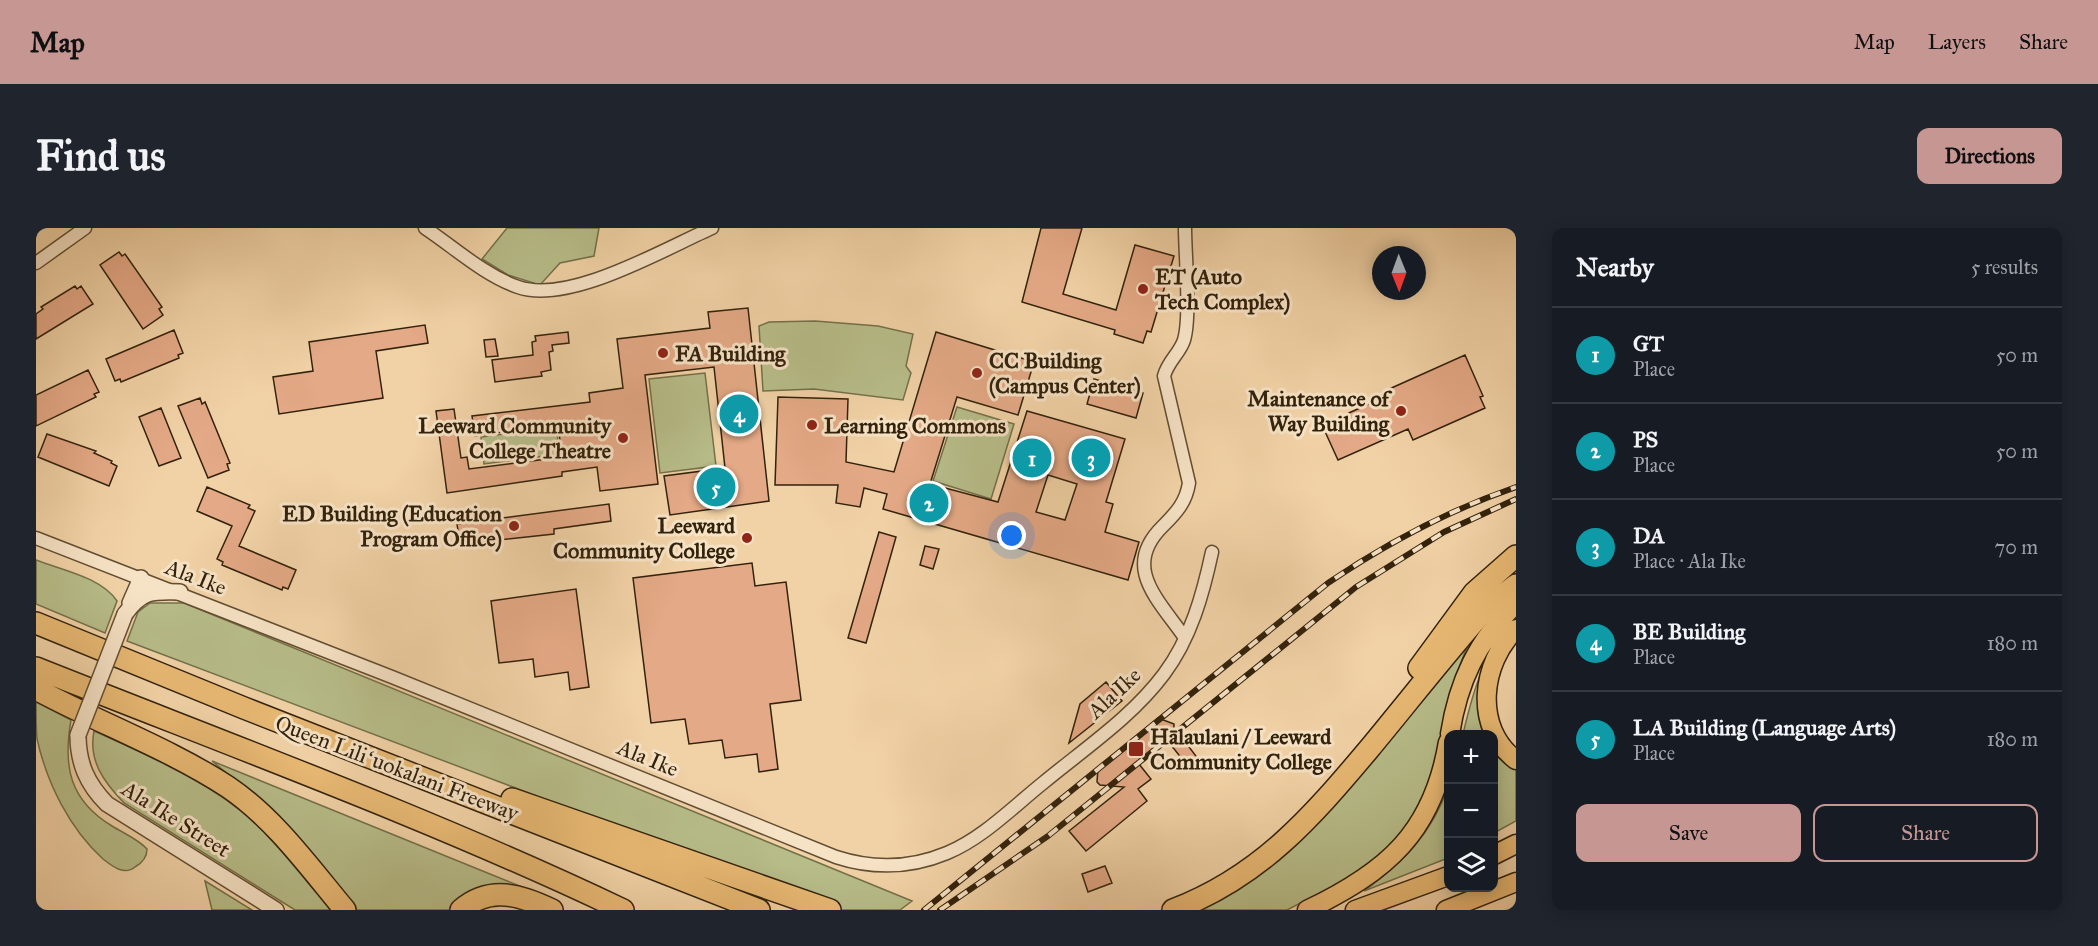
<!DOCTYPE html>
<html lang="en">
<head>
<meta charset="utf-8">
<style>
	body { margin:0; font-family:"IM FELL Great Primer",serif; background:#20242c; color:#f1f3f6 }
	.controls { position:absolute; right:18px; bottom:18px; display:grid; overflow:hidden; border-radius:12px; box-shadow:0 3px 15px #0003 }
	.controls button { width:54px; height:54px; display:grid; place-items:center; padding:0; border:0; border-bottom:2px solid #363941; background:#171b24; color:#f1f3f6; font:30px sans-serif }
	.compass { position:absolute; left:1336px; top:18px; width:54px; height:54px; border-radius:50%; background:#171b24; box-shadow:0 3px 15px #0003; rotate:179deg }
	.you { position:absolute; left:976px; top:308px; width:21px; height:21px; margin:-15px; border:4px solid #fff; border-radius:50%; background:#1a73e8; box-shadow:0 0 0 9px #1a73e833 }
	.badge { display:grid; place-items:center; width:39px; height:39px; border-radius:50%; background:#c59692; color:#fff; font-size:20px; font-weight:700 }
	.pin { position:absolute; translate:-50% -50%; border:3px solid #fff; box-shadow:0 2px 6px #0006 }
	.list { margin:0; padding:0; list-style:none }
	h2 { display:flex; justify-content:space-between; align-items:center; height:78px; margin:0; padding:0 24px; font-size:26px }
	h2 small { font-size:20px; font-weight:400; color:#9ea1a6 }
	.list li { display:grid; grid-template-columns:39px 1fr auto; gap:18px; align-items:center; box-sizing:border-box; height:96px; padding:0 24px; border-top:2px solid #363941 }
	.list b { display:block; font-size:22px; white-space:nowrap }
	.list p { margin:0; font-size:20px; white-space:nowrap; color:#9ea1a6 }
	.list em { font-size:20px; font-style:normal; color:#9ea1a6 }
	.actions { display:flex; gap:12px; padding:18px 24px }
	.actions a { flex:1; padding:14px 0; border:2px solid #c59692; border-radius:12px; text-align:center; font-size:21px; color:#c59692 }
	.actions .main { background:#c59692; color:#111 }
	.icon { flex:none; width:33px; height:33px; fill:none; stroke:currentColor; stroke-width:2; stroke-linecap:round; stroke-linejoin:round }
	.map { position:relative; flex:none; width:1480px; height:682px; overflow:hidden; border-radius:12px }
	header { display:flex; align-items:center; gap:36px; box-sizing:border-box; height:84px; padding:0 30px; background:#c59692; color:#111 }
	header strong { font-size:28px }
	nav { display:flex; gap:33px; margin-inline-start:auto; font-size:21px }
	.intro { display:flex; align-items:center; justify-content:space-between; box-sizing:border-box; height:144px; padding:0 36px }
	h1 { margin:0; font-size:42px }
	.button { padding:15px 27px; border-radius:12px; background:#c59692; color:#111; font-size:21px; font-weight:700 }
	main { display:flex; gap:36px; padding:0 36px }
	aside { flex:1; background:#171b24; border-radius:12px; box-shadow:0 3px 15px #0003 }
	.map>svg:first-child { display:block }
	.green { fill:#b7bd89; stroke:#74704a; stroke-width:1.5 }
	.building { fill:#e4a986; stroke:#32220c; stroke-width:1.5; fill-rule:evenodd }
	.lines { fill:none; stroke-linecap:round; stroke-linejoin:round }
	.minor-casing { stroke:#624e32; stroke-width:15 }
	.tertiary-casing { stroke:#624e32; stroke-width:18 }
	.primary-casing { stroke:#32220c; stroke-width:21 }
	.motorway-casing { stroke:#32220c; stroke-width:24 }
	.minor { stroke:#f6e2c5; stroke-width:12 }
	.tertiary { stroke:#f6e2c5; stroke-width:15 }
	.primary { stroke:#e8b973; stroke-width:18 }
	.motorway { stroke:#e8b973; stroke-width:21 }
	.rail-casing { stroke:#32220c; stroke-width:6 }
	.rail { stroke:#f6e2c5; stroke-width:4; stroke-dasharray:11; stroke-linecap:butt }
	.tertiary-bridge-casing { stroke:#624e32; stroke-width:18; stroke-linecap:butt }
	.tertiary-bridge { stroke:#f6e2c5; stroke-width:15 }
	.poi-dot { fill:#8f2418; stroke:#f6e2c5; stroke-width:2 }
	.labels { text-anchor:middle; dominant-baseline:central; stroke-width:6; stroke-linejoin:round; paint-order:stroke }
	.poi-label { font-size:22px; font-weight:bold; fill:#32220c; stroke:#f6e2c5; text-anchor:start }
	.street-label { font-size:22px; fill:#32220c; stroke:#f6e2c5 }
</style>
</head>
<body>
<header>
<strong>Map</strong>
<nav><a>Map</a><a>Layers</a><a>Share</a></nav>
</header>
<div class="intro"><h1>Find us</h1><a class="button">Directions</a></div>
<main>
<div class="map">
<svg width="1480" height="682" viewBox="0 0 1480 682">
	<rect width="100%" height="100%" fill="#f1d2a6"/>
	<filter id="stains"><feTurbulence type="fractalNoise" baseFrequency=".00333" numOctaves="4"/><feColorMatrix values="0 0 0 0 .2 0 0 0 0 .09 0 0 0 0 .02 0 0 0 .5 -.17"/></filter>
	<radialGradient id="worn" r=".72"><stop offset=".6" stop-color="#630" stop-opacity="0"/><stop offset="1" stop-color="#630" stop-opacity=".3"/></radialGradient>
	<path class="green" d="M471 0H563L558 28 524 35 504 57 472 47 446 31Z
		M779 93 842 98 877 106 870 138 875 145 867 172 778 161 727 163 723 98 733 94Z
		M669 145 680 238 624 245 613 151Z
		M921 179 978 196 955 271 897 253Z
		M520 199 524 226 448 236 445 209Z
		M0 332C25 342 65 349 81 373L69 405 0 376Z
		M114 375H148L876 673 864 682H802L91 413 102 384Z
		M1480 391V396L1465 413 1455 506H1427C1438 459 1447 428 1480 391Z
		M1424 421H1430L1414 464 1405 513 1392 559 1378 588 1362 610 1327 643 1251 682H1151L1188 663Z
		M0 474 35 492C27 538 33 572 76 598 87 605 102 611 111 621 111 629 106 635 99 639 88 648 76 638 67 631 33 600 11 555 1 511 0 499 0 486 0 474Z
		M58 503C121 531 184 558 233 608 256 631 275 658 295 682H259L88 575C68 554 52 533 58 503Z
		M1458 512 1480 538V593L1458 605Z
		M176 533 486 659C464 658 428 663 415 682H321C277 627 231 577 176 533Z
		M1412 559V630L1328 663C1367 634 1396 606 1412 559Z
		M169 653 216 682H176Z"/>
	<path class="building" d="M1005 0H1046L1027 66 1080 82 1099 17 1138 28 1115 104 1111 103 1107 115 1078 106 1079 102 986 74Z
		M83 24 86 28 89 26 126 79 123 81 127 87 107 101 64 37Z
		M39 58 41 61 45 58 57 76 0 111V86L7 81 5 79Z
		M712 80 733 273 634 287 628 248 689 240 678 139 609 147 622 256 564 263 561 239 526 244V248L411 265 400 183 418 181 425 230 431 229 433 241 526 229 522 196 439 208 436 188 554 174 553 165 587 160 581 111 674 100 672 84Z
		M389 97 392 115 340 123 347 170 243 186 237 149 277 143 273 114Z
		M138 102 147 125 142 127 143 130 85 154 84 151 79 153 70 131Z
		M532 104 533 115 516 117 517 123 513 124 515 142 505 144 506 148 459 154 456 132 497 127 496 114 500 113 499 108Z
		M900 104 998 134 982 187 921 169 894 256 962 274 991 183 1089 211 1070 274 1077 276 1069 304 1103 314 1092 352 847 281 851 266 828 260 824 279 800 275 802 257H739L742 169 812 171 810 234 858 244ZM1012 247 1041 256 1029 292 1000 284Z
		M459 111 462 128 450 129 448 112Z
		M1429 127 1447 168 1444 169 1449 180 1377 212 1372 201 1302 232 1286 197 1353 167 1351 162Z
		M52 142 63 164 58 166 60 169 0 198V167Z
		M1058 151 1107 165 1100 190 1051 176Z
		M164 170 166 176 169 174 194 235 191 236 193 242 172 250 142 178Z
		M125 180 145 230 123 238 103 189Z
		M11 206 60 223 58 225 76 233 75 235 81 238 73 258 2 229Z
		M171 259 214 277 212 280 219 283 203 318 260 342 252 361 247 359 246 362 186 337 187 334 181 331 196 298 161 283Z
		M573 276 575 293 518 301V306L424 316 421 296Z
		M843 304 860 309 830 415 812 410Z
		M889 318 903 321 897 341 884 337Z
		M716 335 719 358 750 354 765 472 734 476 742 541 723 544 721 526 689 530 686 512 653 516 649 491 615 495 597 350Z
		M540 361 553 459 534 462 532 444 499 449 497 431 463 435 455 373Z
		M1070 454 1086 473 1033 515 1044 476Z
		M1122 490 1138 496 1137 519 1147 511 1163 532 1153 540 1132 513 1103 536 1115 551 1102 561 1111 573 1050 623 1033 603 1088 559 1064 557 1061 554 1062 540Z
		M1069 638 1076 655 1052 664 1046 646Z"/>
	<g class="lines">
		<defs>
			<path id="minor" d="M389 0C419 20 448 47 482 59 533 77 628 21 676 0
				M0 35 49 0
				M0 310 356 449 800 629C837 641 875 640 911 625 947 610 977 579 1007 555 1048 521 1096 489 1128 446 1155 410 1167 366 1176 324
				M1149 410C1122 371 1085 339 1127 298 1141 284 1150 274 1153 255L1128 148C1132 133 1144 125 1148 112 1155 89 1149 26 1149 0"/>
			<path id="tertiary" d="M94 375 105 350
				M89 386C106 363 115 363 144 364
				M42 507C42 535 51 556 71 576L240 682"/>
			<path id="primary" d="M1480 401C1445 435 1437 500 1480 532
				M1414 506C1422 455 1441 412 1480 376
				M1458 627 1480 616
				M1271 682C1351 644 1397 604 1412 514
				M1319 682 1412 648
				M1410 682 1480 654"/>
			<path id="motorway" d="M0 395 208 480 723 682
				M0 440C196 518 396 591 587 682
				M1383 440 1438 365 1480 328
				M0 461C63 495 132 520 192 559 239 591 273 639 309 682
				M476 571 794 682
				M425 682C454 657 485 667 516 682
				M1137 682C1224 649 1275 590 1333 521 1372 474 1410 425 1450 380L1480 357"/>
		</defs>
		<use href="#minor" class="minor-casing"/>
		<use href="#tertiary" class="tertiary-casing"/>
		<use href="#primary" class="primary-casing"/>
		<use href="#motorway" class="motorway-casing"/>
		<use href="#minor" class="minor"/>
		<use href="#tertiary" class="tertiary"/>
		<use href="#primary" class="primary"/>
		<use href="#motorway" class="motorway"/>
		<defs>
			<path id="rail" d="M888 682 1292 355C1351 315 1413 282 1480 259
				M904 682 1012 608 1320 359 1408 304 1480 271"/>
		</defs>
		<use href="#rail" class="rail-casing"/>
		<use href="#rail" class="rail"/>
		<defs>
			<path id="tertiary-bridge" d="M42 507 89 386"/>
		</defs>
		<use href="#tertiary-bridge" class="tertiary-bridge-casing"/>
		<use href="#tertiary-bridge" class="tertiary-bridge"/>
	</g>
	<g class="poi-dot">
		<circle cx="1107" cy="61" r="6"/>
		<circle cx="627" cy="125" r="6"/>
		<circle cx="941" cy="145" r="6"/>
		<circle cx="1365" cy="183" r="6"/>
		<circle cx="776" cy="197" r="6"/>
		<circle cx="587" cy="210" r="6"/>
		<circle cx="478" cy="298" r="6"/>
		<circle cx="711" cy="310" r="6"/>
		<rect x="1092" y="513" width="16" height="16" rx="3"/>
	</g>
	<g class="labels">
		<g class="poi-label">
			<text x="1119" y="48">ET (Auto<tspan x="1119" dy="25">Tech Complex)</tspan></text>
			<text x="639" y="125">FA Building</text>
			<text x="953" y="132">CC Building<tspan x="953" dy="25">(Campus Center)</tspan></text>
			<text x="1353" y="170" text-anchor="end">Maintenance of<tspan x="1353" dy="25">Way Building</tspan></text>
			<text x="575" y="197" text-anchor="end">Leeward Community<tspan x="575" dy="25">College Theatre</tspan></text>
			<text x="788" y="197">Learning Commons</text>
			<text x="466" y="285" text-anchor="end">ED Building (Education<tspan x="466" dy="25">Program Office)</tspan></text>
			<text x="699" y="297" text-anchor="end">Leeward<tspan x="699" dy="25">Community College</tspan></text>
			<text x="1114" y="508">Hālaulani / Leeward<tspan x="1114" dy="25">Community College</tspan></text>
		</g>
		<g class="street-label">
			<text transform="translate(160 349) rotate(21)">Ala Ike</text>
			<text transform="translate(1078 465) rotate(-43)">Ala Ike</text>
			<text transform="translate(612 530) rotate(22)">Ala Ike</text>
			<text transform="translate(361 540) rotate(21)">Queen Liliʻuokalani Freeway</text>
			<text transform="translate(140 591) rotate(32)">Ala Ike Street</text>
		</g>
	</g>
	<rect width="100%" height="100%" filter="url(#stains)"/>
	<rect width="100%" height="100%" fill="url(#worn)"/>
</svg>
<div class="controls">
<button>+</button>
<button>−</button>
<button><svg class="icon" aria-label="layers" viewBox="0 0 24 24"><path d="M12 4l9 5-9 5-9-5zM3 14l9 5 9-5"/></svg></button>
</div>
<svg class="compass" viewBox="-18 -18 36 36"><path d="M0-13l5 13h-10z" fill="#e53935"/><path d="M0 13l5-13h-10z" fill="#9ea1a6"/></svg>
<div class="you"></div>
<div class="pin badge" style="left:996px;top:230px;background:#0f9aa8">1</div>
<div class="pin badge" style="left:893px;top:275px;background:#0f9aa8">2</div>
<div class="pin badge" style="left:1055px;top:230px;background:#0f9aa8">3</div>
<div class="pin badge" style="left:703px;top:186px;background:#0f9aa8">4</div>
<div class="pin badge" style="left:680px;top:259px;background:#0f9aa8">5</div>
</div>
<aside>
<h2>Nearby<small>5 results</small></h2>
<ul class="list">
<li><span class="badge" style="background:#0f9aa8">1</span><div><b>GT</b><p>Place</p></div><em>50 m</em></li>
<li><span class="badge" style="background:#0f9aa8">2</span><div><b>PS</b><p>Place</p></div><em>50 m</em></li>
<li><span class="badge" style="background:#0f9aa8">3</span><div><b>DA</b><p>Place · Ala Ike</p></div><em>70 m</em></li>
<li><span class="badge" style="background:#0f9aa8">4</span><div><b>BE Building</b><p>Place</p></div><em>180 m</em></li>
<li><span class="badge" style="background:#0f9aa8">5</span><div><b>LA Building (Language Arts)</b><p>Place</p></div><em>180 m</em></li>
</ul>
<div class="actions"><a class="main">Save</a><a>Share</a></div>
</aside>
</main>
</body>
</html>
